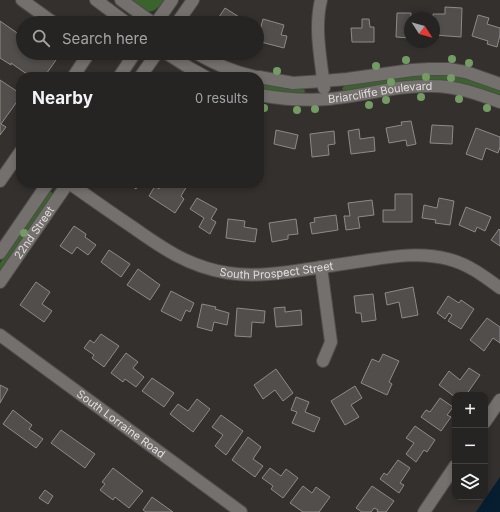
<!DOCTYPE html>
<html lang="en">
<head>
<meta charset="utf-8">
<style>
	body { margin:0; font-family:Inter,sans-serif; background:#2e2c2a; color:#f1f3f6 }
	.controls { position:absolute; right:12px; bottom:12px; display:grid; overflow:hidden; border-radius:8px; box-shadow:0 2px 6px #0003 }
	.controls button { width:36px; height:36px; display:grid; place-items:center; padding:0; border:0; border-bottom:1px solid #424140; background:#262422; color:#f1f3f6; font:20px sans-serif }
	.compass { position:absolute; left:404px; top:12px; width:36px; height:36px; border-radius:50%; background:#262422; box-shadow:0 2px 6px #0003; rotate:126deg }
	.list { margin:0; padding:0; list-style:none }
	h2 { display:flex; justify-content:space-between; align-items:center; height:52px; margin:0; padding:0 16px; font-size:17px }
	h2 small { font-size:13px; font-weight:400; color:#a4a4a5 }
	.icon { flex:none; width:22px; height:22px; fill:none; stroke:currentColor; stroke-width:2; stroke-linecap:round; stroke-linejoin:round }
	.map { position:relative; flex:none; width:500px; height:512px; overflow:hidden }
	.search { position:absolute; background:#262422; box-shadow:0 2px 6px #0003; left:16px; top:16px; width:248px; height:44px; display:flex; align-items:center; gap:10px; box-sizing:border-box; padding:0 14px; border-radius:22px; color:#a4a4a5; font-size:15px }
	.panel { position:absolute; background:#262422; box-shadow:0 2px 6px #0003; left:16px; top:72px; width:248px; height:116px; border-radius:16px }
	.map>svg:first-child { display:block }
	.green { fill:#3b632d }
	.water { fill:#071e31 }
	.building { fill:#514e4c; stroke:#8d8a88 }
	.lines { fill:none; stroke-linecap:round; stroke-linejoin:round }
	.minor-casing { stroke:#4e4b4a; stroke-width:14 }
	.minor { stroke:#74706e; stroke-width:12 }
	.tree { fill:#739b63 }
	.labels { text-anchor:middle; dominant-baseline:central; stroke-width:4; stroke-linejoin:round; paint-order:stroke }
	.street-label { font-size:11px; fill:#e0dedd; stroke:#292625 }
</style>
</head>
<body>
<div class="map">
<svg width="500" height="512" viewBox="0 0 500 512">
	<rect width="100%" height="100%" fill="#33302e"/>
	<path class="green" d="M130 0H164C151 19 145 11 130 0Z
		M412 75C421 75 431 74 440 75 461 75 481 82 500 90V96L484 90 345 91 342 89 344 86 346 85Z
		M259 83 281 87 303 88 305 91 304 94 277 93 259 89Z
		M48 192H51L54 194 0 273V263Z"/>
	<path class="water" d="M500 477V512H476Z"/>
	<path class="building" d="M445 7 462 8 461 37 434 35V18H433V14H445Z
		M225 8 247 22V23H215Z
		M397 13H411L410 38 396 37Z
		M478 15 489 18 487 24 500 28V35L497 47 487 44 488 41 472 36Z
		M263 19 284 25 281 35 287 36 284 48 257 41Z
		M362 19H369L370 27H374V42H352L351 28H362Z
		M0 21 23 37V53H46L56 60 44 77H31L11 63V65L0 58Z
		M0 80 21 94V96L1 124 6 127 0 135Z
		M411 121 416 144 407 146 406 140 389 143 386 128 402 125 401 122Z
		M432 125 453 126 452 144 430 143Z
		M476 128 500 137V147L498 153 486 148 482 160 466 154Z
		M359 129 360 139 374 137 375 151 351 154 348 131Z
		M276 130 298 135 295 149 274 144Z
		M334 131 335 144 328 145 329 155 312 157 310 134Z
		M128 183H140L136 189Z
		M162 183H182L187 186 181 196 184 199 175 213 149 196 155 186 159 189Z
		M395 194H412V222H383V210H395Z
		M197 198 217 209 211 219 216 222 210 234 199 227 204 218 190 209Z
		M439 198 454 201 450 225 435 223 436 220 422 218 424 205 437 208Z
		M372 200 374 215 358 217 360 228 346 230 344 216H350L348 203Z
		M466 207 491 217 485 231 477 227 475 232 459 225Z
		M336 215 338 230 312 234 310 223 315 222 314 218Z
		M228 219 245 221 244 227 257 229 255 242 226 238Z
		M296 219 298 234 288 235V239L272 242 269 223Z
		M74 226 86 234 85 237 96 245 88 255 77 247 72 254 60 246Z
		M499 229 500 230V246L491 240Z
		M109 250 130 264 121 277 101 262Z
		M138 269 160 285 150 300 127 285Z
		M36 282 50 292 42 304 52 311 44 322 20 305Z
		M413 287 418 315 402 318 399 302 387 305 385 293Z
		M171 291 194 303 190 312 186 310 181 321 161 311Z
		M373 294 376 320 362 322 361 313H356L354 296Z
		M448 296 459 303 461 300 474 309 461 329 448 321 452 315 449 313 445 319 437 313Z
		M202 304 216 307 215 309 229 313 227 325 214 322 212 331 197 327Z
		M285 307V312L301 310 302 325 276 327 274 308Z
		M237 308 265 311 264 323 252 322 251 337 235 336Z
		M487 318 500 327V343L493 338 484 351 470 340Z
		M101 334 119 346 104 367 92 358 94 355 84 348 90 340 94 343Z
		M126 353 138 362 133 368 144 377 136 387 125 379 123 382 111 373Z
		M383 354 399 361 389 382 392 384 387 395 361 383 372 359 379 362Z
		M469 368 480 375 466 395H455V397L439 385 449 371 460 380Z
		M276 369 293 393 283 401 275 390 263 399 254 385Z
		M152 378 174 393 164 407 142 391Z
		M0 385 8 389 0 403Z
		M355 386 362 398 351 405 359 417 345 425 331 401Z
		M296 397 309 402 305 412 320 418 314 432 292 423 297 412 291 410Z
		M440 398 453 407 447 415 451 417 441 431 421 417 426 410 430 412Z
		M197 399 210 409 193 432 170 414 178 404 188 411Z
		M13 410 32 425 29 429 43 439 36 448 3 424Z
		M221 415 243 431 226 455 215 446 223 435 212 427Z
		M415 426 435 440 427 452 424 450 416 462 406 454 414 443 406 438Z
		M61 430 95 454 85 468 51 443Z
		M248 437 261 447 253 459 263 466 255 477 232 460Z
		M398 460 410 468 400 483 404 485 399 493 380 479 384 473 387 475Z
		M113 468 143 491 129 508 115 497 113 500 100 490 105 484 102 482Z
		M270 468 281 476 286 469 298 478 283 498 271 489 273 486 262 478Z
		M303 486 312 493 316 487 330 497 319 512H303L290 503Z
		M372 486 394 501 386 512H377L378 510 374 508 371 512H362L356 508Z
		M45 490 53 496 48 504 39 498Z
		M152 497 173 512H146L143 510Z"/>
	<g class="lines">
		<defs>
			<g id="minor">
				<path d="M22 0 54 23"/>
				<path d="M96 0 127 23"/>
				<path d="M121 0 153 23"/>
				<path d="M321 0C314 29 321 59 324 88"/>
				<path d="M156 23 172 0"/>
				<path d="M177 23 193 0"/>
				<path d="M166 53 188 67 206 77"/>
				<path d="M196 53C215 64 235 73 257 77"/>
				<path d="M73 77 89 53"/>
				<path d="M119 77 135 53"/>
				<path d="M140 77 157 53"/>
				<path d="M259 77 293 83 323 81 347 79 412 70 429 69H448L466 72 500 84"/>
				<path id="s1" d="M259 95C282 99 305 101 329 99 363 96 397 85 432 86 456 86 478 94 500 102"/>
				<path d="M0 181 21 151"/>
				<path id="s2" d="M69 183C89 197 110 212 131 226 162 248 189 267 228 273 255 277 283 273 309 269 329 266 349 263 369 260 395 256 422 252 448 259 468 264 484 276 500 288"/>
				<path d="M0 253 48 183"/>
				<path d="M321 267 331 342 323 361"/>
				<path id="s3" d="M0 282 68 183"/>
				<path id="s4" d="M0 335 241 512"/>
				<path d="M485 422 500 400"/>
				<path d="M424 512 455 466"/>
			</g>
		</defs>
		<use href="#minor" class="minor-casing"/>
		<use href="#minor" class="minor"/>
	</g>
	<g class="tree">
		<circle cx="452" cy="59" r="4"/>
		<circle cx="406" cy="60" r="4"/>
		<circle cx="469" cy="63" r="4"/>
		<circle cx="376" cy="66" r="4"/>
		<circle cx="277" cy="71" r="4"/>
		<circle cx="426" cy="77" r="4"/>
		<circle cx="451" cy="78" r="4"/>
		<circle cx="391" cy="82" r="4"/>
		<circle cx="421" cy="97" r="4"/>
		<circle cx="459" cy="99" r="4"/>
		<circle cx="386" cy="100" r="4"/>
		<circle cx="369" cy="105" r="4"/>
		<circle cx="264" cy="108" r="4"/>
		<circle cx="487" cy="108" r="4"/>
		<circle cx="315" cy="109" r="4"/>
		<circle cx="297" cy="110" r="4"/>
		<circle cx="24" cy="233" r="4"/>
	</g>
	<g class="labels">
		<g class="street-label">
			<text stroke="none"><textPath href="#s1" startOffset="122">Briarcliffe Boulevard</textPath></text>
			<text stroke="none"><textPath href="#s3" startOffset="60">22nd Street</textPath></text>
			<text stroke="none"><textPath href="#s2" startOffset="233">South Prospect Street</textPath></text>
			<text stroke="none"><textPath href="#s4" startOffset="150">South Lorraine Road</textPath></text>
		</g>
	</g>
</svg>
<div class="controls">
<button>+</button>
<button>−</button>
<button><svg class="icon" aria-label="layers" viewBox="0 0 24 24"><path d="M12 4l9 5-9 5-9-5zM3 14l9 5 9-5"/></svg></button>
</div>
<svg class="compass" viewBox="-18 -18 36 36"><path d="M0-13l5 13h-10z" fill="#e53935"/><path d="M0 13l5-13h-10z" fill="#a4a4a5"/></svg>
<div class="search"><svg class="icon" aria-label="search" viewBox="0 0 24 24"><circle cx="10" cy="10" r="6"/><path d="M15 15l6 6"/></svg>Search here</div>
<section class="panel">
<h2>Nearby<small>0 results</small></h2>
<ul class="list">
</ul>
</section>
</div>
</body>
</html>
